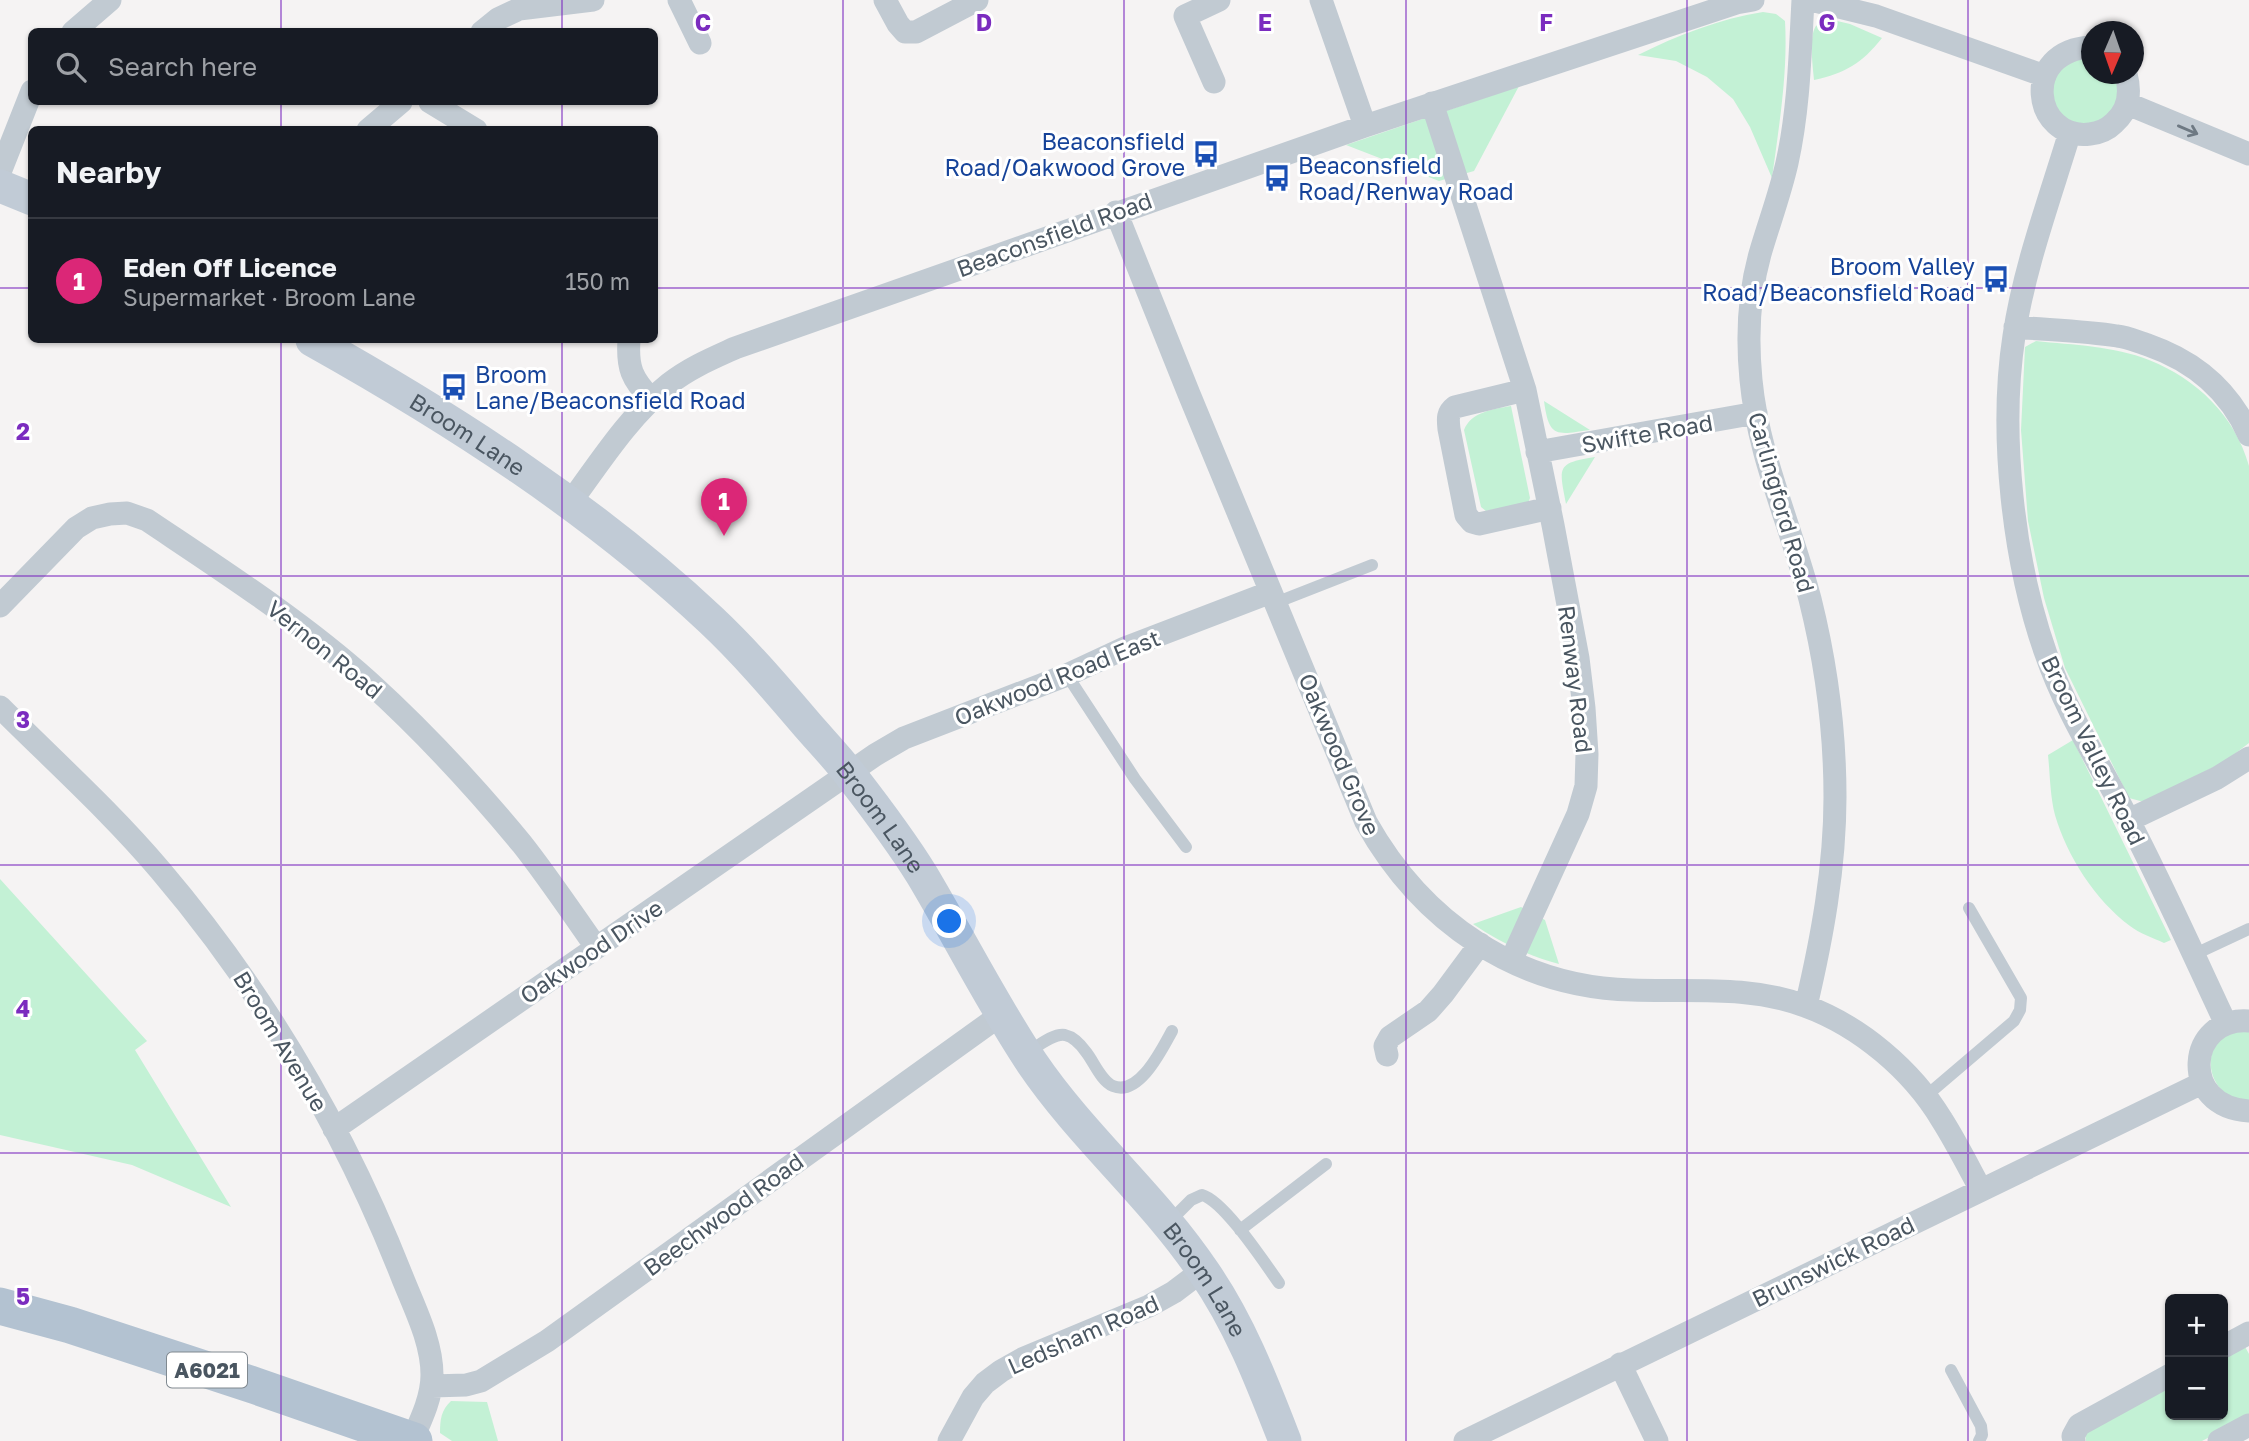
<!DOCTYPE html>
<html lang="en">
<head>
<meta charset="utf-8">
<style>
	body { margin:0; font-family:"Golos Text",sans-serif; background:#242831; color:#f1f3f6 }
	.controls { position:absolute; right:21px; bottom:21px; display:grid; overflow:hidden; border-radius:10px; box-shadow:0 2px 5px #0004 }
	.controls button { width:63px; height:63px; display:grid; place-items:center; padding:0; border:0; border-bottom:2px solid #363941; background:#171b24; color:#f1f3f6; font:35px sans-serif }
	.compass { position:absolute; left:2081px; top:21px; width:63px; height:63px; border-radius:50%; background:#171b24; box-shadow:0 2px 5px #0004; rotate:182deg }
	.you { position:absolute; left:950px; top:922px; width:24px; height:24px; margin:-18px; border:5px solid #fff; border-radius:50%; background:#1a73e8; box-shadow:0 0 0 10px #1a73e833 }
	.badge { display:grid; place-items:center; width:46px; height:46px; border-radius:50%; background:#db2777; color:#fff; font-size:23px; font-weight:700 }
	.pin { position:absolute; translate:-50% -58px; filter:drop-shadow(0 2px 4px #0008) }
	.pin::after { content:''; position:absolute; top:37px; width:24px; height:21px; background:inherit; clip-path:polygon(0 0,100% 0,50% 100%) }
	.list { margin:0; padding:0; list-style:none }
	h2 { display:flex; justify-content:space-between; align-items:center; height:91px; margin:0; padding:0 28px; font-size:30px }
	h2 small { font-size:23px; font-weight:400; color:#9ea1a6 }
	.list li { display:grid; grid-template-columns:46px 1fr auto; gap:21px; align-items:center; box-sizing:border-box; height:126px; padding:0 28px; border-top:2px solid #363941 }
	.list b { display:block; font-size:26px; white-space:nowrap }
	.list p { margin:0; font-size:23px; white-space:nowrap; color:#9ea1a6 }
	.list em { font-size:23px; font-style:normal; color:#9ea1a6 }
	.icon { flex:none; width:38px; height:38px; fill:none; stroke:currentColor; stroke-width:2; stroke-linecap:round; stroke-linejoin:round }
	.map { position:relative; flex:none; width:2249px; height:1441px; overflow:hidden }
	.search { position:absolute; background:#171b24; box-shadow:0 2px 5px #0004; left:28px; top:28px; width:630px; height:77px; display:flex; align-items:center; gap:18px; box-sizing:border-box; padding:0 24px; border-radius:10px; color:#9ea1a6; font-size:26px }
	.panel { position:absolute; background:#171b24; box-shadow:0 2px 5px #0004; left:28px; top:126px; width:630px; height:217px; border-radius:10px }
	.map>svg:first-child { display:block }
	.green { fill:#c3f1d5 }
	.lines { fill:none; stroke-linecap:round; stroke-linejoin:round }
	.lane { stroke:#c1cad2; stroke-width:12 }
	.street { stroke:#c1cad2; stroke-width:23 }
	.secondary { stroke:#c1cbd6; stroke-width:33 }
	.primary { stroke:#b3c2d1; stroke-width:37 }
	.oneway { stroke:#6e7983 }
	.grid { fill:none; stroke:#7b2cbf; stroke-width:2; stroke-opacity:0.55 }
	.labels { text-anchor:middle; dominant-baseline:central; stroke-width:6; stroke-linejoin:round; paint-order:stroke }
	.shield { fill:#fff; stroke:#808990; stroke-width:2 }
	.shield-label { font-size:21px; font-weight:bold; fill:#4a5661 }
	.transit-label { font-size:23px; fill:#164399; stroke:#fff; text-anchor:end }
	.street-label { font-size:23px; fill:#4a5661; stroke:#fff }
	.grid-label { font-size:23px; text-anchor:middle; font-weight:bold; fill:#7b2cbf; stroke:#fff; stroke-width:6; stroke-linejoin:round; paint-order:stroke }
</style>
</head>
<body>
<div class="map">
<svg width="2249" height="1441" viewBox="0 0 2249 1441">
	<rect width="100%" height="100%" fill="#f5f3f3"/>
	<path class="green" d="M1763 12 1776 14 1785 21C1788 73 1779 126 1772 178L1750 127 1733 99 1707 77 1676 61 1638 55C1678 35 1719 19 1763 12Z
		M1833 20 1850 24 1882 38C1862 63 1846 73 1814 80 1813 68 1808 33 1817 25 1821 21 1828 20 1833 20Z
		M2074 59H2091L2092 74H2115L2120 84 2118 107 2092 128 2059 118C2050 83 2043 83 2074 59Z
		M1519 86 1474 171 1439 181 1346 145Z
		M2036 341C2073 345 2114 346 2149 360 2197 379 2235 416 2249 466V743L2224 762 2144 802 2129 798 2065 668 2044 598 2028 521 2021 430 2025 347Z
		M1544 401 1590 430C1556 435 1549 438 1544 401Z
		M1511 406 1530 498 1528 503 1486 511 1481 507 1464 430C1471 412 1493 409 1511 406Z
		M1595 457 1566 504C1559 467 1556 463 1595 457Z
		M2073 740 2171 940 2164 943C2153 938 2139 933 2130 926 2095 900 2067 856 2055 815 2050 796 2050 774 2048 755Z
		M0 879 147 1041 135 1050 231 1207 132 1165 0 1135Z
		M1521 907 1545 920 1559 964C1529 956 1499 942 1473 924Z
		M2249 1030V1100C2214 1104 2195 1053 2227 1035 2234 1031 2242 1031 2249 1030Z
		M2243 1343 2249 1354V1416L2202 1441H2086L2085 1434 2170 1382V1415H2223V1354Z
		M451 1401 487 1402 498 1441H452L440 1433C440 1420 441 1410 451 1401Z"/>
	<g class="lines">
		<path class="lane" d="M1275 603 1372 565
			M1067 675 1135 779 1186 847
			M2193 955 2249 929
			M1027 1053C1037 1047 1053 1033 1065 1035 1074 1037 1081 1045 1086 1052 1094 1062 1101 1081 1113 1086 1139 1097 1162 1049 1172 1031
			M1926 1096 2014 1021 2020 1010 2021 998 1969 908
			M1167 1224 1191 1200 1202 1195C1224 1201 1264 1262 1279 1283
			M1240 1230 1326 1164
			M1951 1370 1981 1426 1982 1435 1979 1441"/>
		<path class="street" d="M679 0 700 43
			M885 0 898 24 905 32H916L977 0
			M1321 0 1365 126
			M1803 0C1800 54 1799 109 1787 163 1780 194 1769 223 1760 254 1749 293 1747 339 1751 380 1758 455 1791 526 1810 599 1826 663 1835 731 1835 797 1835 868 1822 938 1806 1006
			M1811 0 1876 16 2045 76
			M73 32 110 0
			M482 32 498 19 519 9 593 0
			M2092 47C2019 50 2033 141 2090 134 2099 133 2107 130 2114 123 2129 110 2131 92 2126 74
			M1214 82 1185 16 1219 0
			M430 102 476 130
			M1432 103 1525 390 1553 525 1578 658 1584 708 1587 754 1586 786 1578 814 1511 961
			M2128 104 2249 154
			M368 130 401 102
			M2070 132C2050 198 2024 268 2014 336 1999 433 2013 561 2046 654 2066 712 2100 764 2128 819 2163 886 2194 956 2226 1024
			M0 172 32 91
			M1116 212 1189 394 1366 822C1422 922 1516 987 1632 990 1690 992 1750 985 1805 1006 1860 1026 1912 1070 1942 1120 1956 1142 1968 1166 1981 1190
			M2015 327C2049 330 2084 331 2117 336 2128 337 2138 342 2148 345 2194 361 2229 390 2249 435
			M629 340C627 368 632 379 651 399
			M1525 390 1455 407C1447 413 1448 419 1449 429L1466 515 1472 522 1479 524 1550 508
			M1537 452 1756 413
			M570 503C600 462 629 416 669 384 689 368 713 358 735 348L1365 126 1736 3 1753 0
			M0 606 76 528 92 518 110 514 127 513 147 520C223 571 301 621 369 682 424 732 475 787 522 844 548 877 572 913 596 947
			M0 707C54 761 111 812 160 870 263 991 345 1131 403 1279 415 1309 432 1342 432 1375 432 1397 421 1420 412 1440
			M2129 820 2217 778 2249 758
			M2249 1021C2187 1016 2178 1107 2249 1111
			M1387 1055 1385 1046 1390 1037 1428 1011 1443 994 1480 944
			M334 1129 875 755 904 738 1067 675 1125 648 1271 592
			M2223 1347 2249 1333
			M1620 1364 1657 1441
			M432 1386 466 1385 481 1381 547 1341 1002 1014
			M949 1441 973 1397 985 1383 1001 1371 1024 1358 1149 1306 1174 1292 1203 1270
			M1465 1441 2202 1083
			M2074 1441 2073 1436 2079 1425 2170 1375
			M2219 1441 2249 1425"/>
		<g class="secondary">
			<path d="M0 186 32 199"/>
			<path id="s1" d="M312 340C453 419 593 509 711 620 744 651 774 686 803 720 819 739 837 757 852 777 876 808 901 841 922 875 959 937 992 1003 1032 1063 1083 1138 1154 1197 1204 1272 1240 1324 1262 1382 1285 1441"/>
		</g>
		<path class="primary" d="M0 1306 70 1325 256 1386 414 1441"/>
	</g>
	<defs><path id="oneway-shaft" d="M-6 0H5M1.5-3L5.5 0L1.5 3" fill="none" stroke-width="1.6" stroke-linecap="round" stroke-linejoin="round" transform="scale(1.75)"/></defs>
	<use class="oneway" href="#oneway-shaft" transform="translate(2188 130) rotate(23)"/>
	<path class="grid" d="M281 0V32M562 0V32M843 0V1441M1124 0V1441M1406 0V1441M1687 0V1441M1968 0V1441M281 102V130M562 102V130M0 288H32M654 288H2249M281 340V1441M562 340V1441M0 576H2249M0 865H2249M0 1153H2249"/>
	<defs>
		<symbol id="bus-bare" viewBox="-9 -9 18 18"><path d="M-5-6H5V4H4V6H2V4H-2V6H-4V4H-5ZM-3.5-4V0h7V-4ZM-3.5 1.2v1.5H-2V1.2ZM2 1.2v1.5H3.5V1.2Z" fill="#1a4fb4" stroke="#fff" stroke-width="2.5" paint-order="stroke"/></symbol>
	</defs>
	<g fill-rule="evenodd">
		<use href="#bus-bare" x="1187" y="135" width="38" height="38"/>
		<use href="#bus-bare" x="1258" y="159" width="38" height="38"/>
		<use href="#bus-bare" x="1977" y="260" width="38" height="38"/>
		<use href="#bus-bare" x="435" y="368" width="38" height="38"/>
	</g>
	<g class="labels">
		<rect class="shield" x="167" y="1352.5" width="80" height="35" rx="5"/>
		<g class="shield-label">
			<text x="207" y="1370">A6021</text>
		</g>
		<g class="transit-label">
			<text x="1185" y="141">Beaconsfield<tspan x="1185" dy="26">Road/Oakwood Grove</tspan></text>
			<text x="1298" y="165" text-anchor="start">Beaconsfield<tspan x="1298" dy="26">Road/Renway Road</tspan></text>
			<text x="1975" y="266">Broom Valley<tspan x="1975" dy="26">Road/Beaconsfield Road</tspan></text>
			<text x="475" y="374" text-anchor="start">Broom<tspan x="475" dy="26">Lane/Beaconsfield Road</tspan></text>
		</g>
		<g class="street-label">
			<text transform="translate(1054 234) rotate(-20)">Beaconsfield Road</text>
			<text transform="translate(1647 433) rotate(-10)">Swifte Road</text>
			<text stroke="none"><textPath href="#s1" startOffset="182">Broom Lane</textPath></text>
			<text transform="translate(1782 502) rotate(74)">Carlingford Road</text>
			<text transform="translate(325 649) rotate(39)">Vernon Road</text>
			<text transform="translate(1057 677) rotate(-22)">Oakwood Road East</text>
			<text transform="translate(1576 679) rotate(83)">Renway Road</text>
			<text transform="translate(2094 750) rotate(64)">Broom Valley Road</text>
			<text transform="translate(1340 754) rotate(67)">Oakwood Grove</text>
			<text stroke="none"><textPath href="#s1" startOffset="749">Broom Lane</textPath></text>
			<text transform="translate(591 951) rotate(-34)">Oakwood Drive</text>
			<text transform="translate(281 1041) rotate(59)">Broom Avenue</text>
			<text transform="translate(723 1214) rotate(-36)">Beechwood Road</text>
			<text transform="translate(1833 1261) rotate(-26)">Brunswick Road</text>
			<text stroke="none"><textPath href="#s1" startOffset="1316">Broom Lane</textPath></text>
			<text transform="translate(1083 1334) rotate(-24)">Ledsham Road</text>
		</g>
	</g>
	<g class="grid-label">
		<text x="703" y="31">C</text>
		<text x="984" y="31">D</text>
		<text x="1265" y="31">E</text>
		<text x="1546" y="31">F</text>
		<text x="1827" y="31">G</text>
		<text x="23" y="440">2</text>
		<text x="23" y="728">3</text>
		<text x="23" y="1017">4</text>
		<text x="23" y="1305">5</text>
	</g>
</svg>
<div class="controls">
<button>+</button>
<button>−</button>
</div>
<svg class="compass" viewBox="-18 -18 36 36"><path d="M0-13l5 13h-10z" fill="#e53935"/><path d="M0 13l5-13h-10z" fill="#9ea1a6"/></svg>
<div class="you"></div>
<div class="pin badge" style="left:724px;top:536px">1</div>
<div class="search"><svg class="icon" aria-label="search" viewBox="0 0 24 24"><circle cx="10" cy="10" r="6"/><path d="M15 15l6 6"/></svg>Search here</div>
<section class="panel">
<h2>Nearby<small></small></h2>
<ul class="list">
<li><span class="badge">1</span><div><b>Eden Off Licence</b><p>Supermarket · Broom Lane</p></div><em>150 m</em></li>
</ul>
</section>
</div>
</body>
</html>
